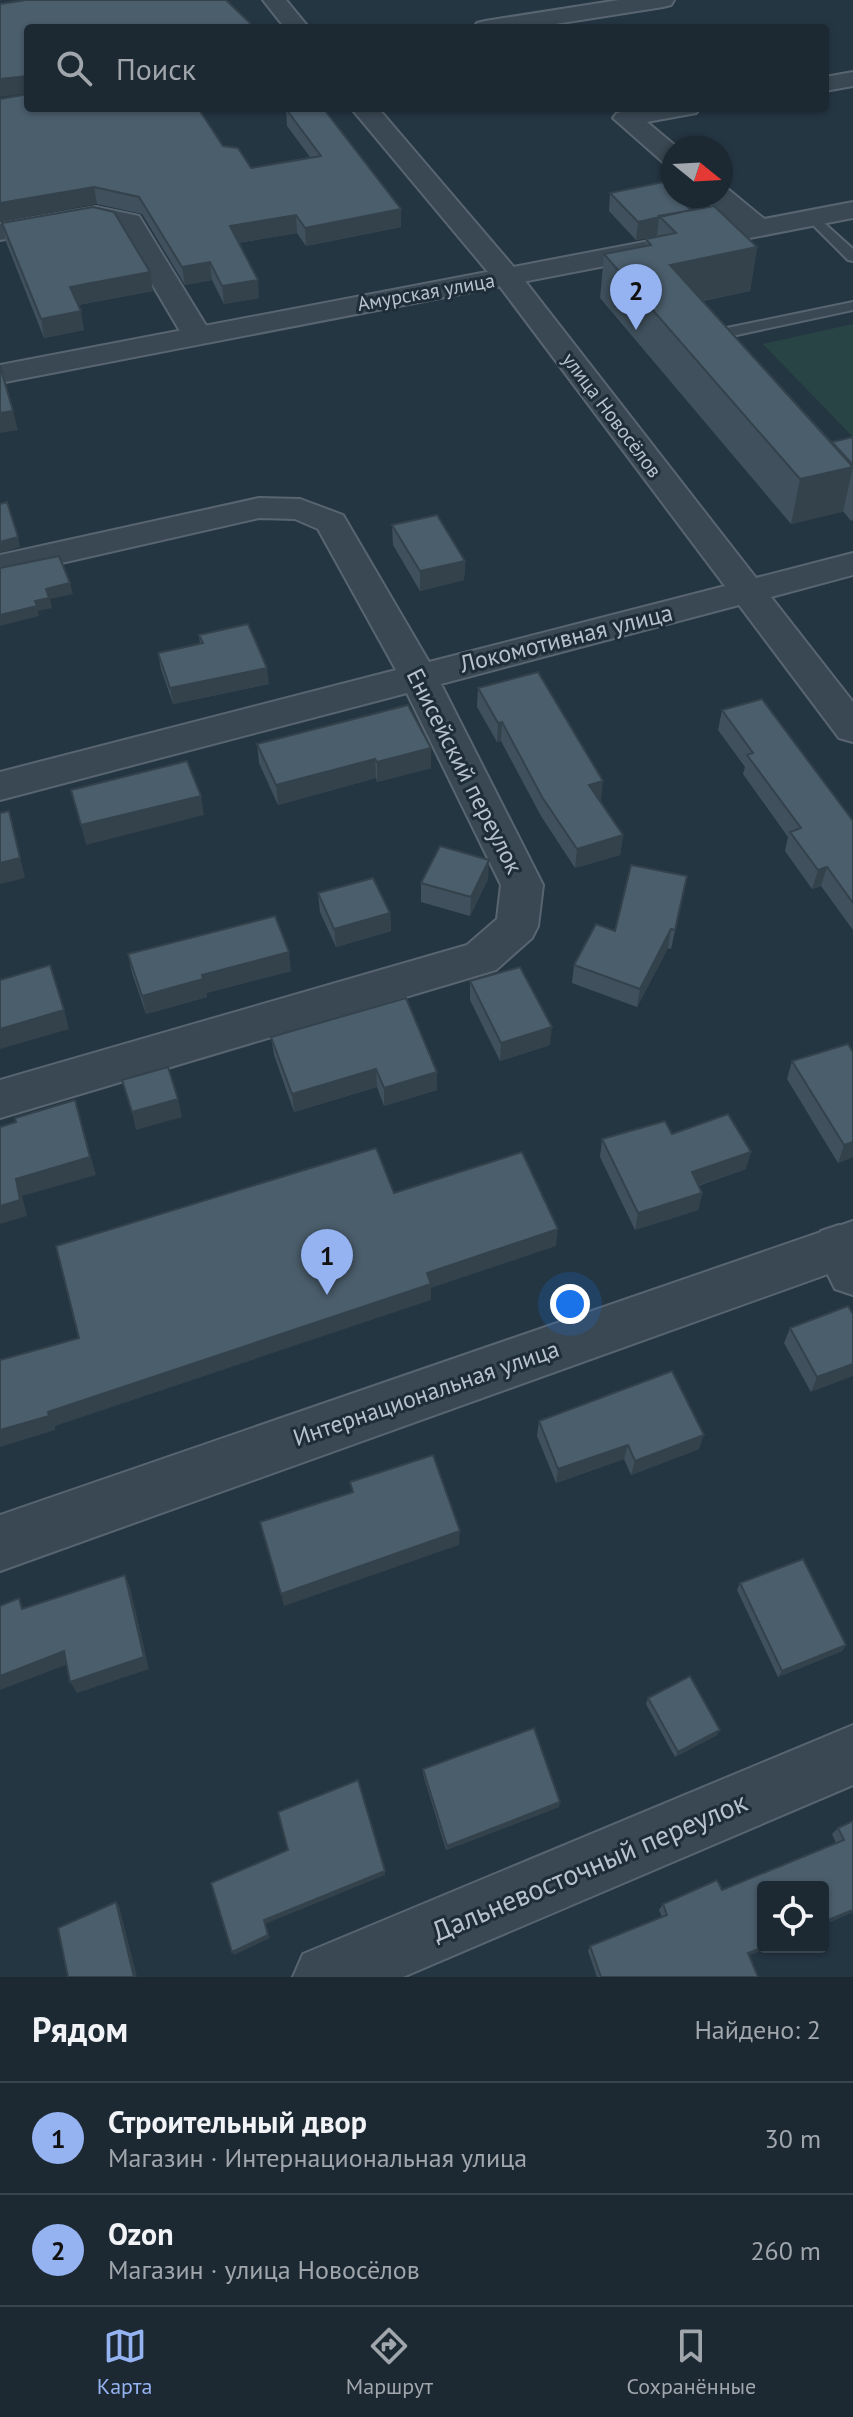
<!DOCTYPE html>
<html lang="ru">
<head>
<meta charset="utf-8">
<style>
	body { margin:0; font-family:"PT Sans",sans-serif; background:#25303a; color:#f1f3f6 }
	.controls { position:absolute; right:24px; bottom:24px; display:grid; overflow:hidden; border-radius:8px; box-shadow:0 2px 6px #0004 }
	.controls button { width:72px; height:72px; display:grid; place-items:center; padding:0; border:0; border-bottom:2px solid #3a444d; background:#1c2832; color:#f1f3f6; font:40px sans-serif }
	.compass { position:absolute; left:661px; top:136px; width:72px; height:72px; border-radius:50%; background:#1c2832; box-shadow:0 2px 6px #0004; rotate:108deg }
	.you { position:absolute; left:570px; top:1304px; width:28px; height:28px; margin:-20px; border:6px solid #fff; border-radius:50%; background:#1a73e8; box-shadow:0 0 0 12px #1a73e833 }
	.badge { display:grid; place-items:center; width:52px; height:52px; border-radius:50%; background:#95b2f1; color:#111; font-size:26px; font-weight:700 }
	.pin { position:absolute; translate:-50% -66px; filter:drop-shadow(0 2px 4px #0008) }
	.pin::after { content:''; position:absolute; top:42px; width:28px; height:24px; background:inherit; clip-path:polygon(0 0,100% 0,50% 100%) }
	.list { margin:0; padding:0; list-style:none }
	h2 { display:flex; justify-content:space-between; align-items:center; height:104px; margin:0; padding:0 32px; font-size:34px }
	h2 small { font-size:26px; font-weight:400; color:#a0a6ac }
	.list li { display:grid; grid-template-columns:52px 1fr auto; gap:24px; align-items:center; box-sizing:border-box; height:112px; padding:0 32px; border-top:2px solid #3a444d }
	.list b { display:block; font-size:30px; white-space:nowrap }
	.list p { margin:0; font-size:26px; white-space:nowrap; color:#a0a6ac }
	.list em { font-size:26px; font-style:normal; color:#a0a6ac }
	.icon { flex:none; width:44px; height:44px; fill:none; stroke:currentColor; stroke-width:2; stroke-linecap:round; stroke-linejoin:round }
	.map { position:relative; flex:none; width:853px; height:1977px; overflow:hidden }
	.search { position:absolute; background:#1c2832; box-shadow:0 2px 6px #0004; left:24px; right:24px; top:24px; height:88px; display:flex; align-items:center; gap:20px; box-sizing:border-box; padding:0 28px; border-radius:8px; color:#a0a6ac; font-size:30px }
	.sheet { height:328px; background:#1c2832 }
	nav { display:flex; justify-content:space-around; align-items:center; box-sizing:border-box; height:112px; border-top:2px solid #3a444d; background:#1c2832; font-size:22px; color:#a0a6ac }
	nav a { display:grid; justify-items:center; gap:4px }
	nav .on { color:#95b2f1 }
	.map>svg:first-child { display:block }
	.green { fill:#284444 }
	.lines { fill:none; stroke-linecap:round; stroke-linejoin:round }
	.service-casing { stroke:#586570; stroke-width:4 }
	.minor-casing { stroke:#586570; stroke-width:4 }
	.tertiary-casing { stroke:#586570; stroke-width:4 }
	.service { fill:#3a4853; fill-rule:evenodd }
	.minor { fill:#3a4853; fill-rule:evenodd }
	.tertiary { fill:#3a4853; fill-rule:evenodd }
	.wall { fill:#40515d }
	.shaded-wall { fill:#34424c }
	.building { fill:#4b5e6c; stroke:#34424c; stroke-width:2 }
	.labels { text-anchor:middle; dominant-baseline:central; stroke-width:6; stroke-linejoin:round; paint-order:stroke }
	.far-street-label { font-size:20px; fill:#b7c2cd; stroke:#1f2d38 }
	.street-label { font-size:24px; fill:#b7c2cd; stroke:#1f2d38 }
	.near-street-label { font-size:28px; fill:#b7c2cd; stroke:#1f2d38 }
</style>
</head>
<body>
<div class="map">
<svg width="853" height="1977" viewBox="0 0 853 1977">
	<rect width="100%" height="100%" fill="#253643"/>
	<path class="green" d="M853 324V435L852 436 763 344Z"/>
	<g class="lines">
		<defs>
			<path id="service" d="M814 214 853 249V261L848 260 809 221 807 218Z
				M853 302V310L732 336 744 349 736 354 731 352 714 334 722 329Z"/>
			<path id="minor" d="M263 0H286L309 28H285Z
				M619 0H674L671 5 663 7 530 28H473L477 23 485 21Z
				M853 72V86L825 91V77Z
				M351 108H378L518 272 756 578 853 553V575L771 597 853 702V742L839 738 739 605 441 684 543 885 538 926 532 938 496 970 0 1118V1080L467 945 497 919 501 885 407 693 0 800V772L396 670 318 529 295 519 259 518 0 577V555L259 498 300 499 343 515 429 662 725 586 498 284Z
				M640 108H700L696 113 647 122 678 148H673V165L664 163 613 118 617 113Z
				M721 188 729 190 768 222 772 228 768 234C745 240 726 216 709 202L705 196H721Z
				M96 207 139 216 210 332 206 338 195 341 184 338 119 228 96 223 0 240V224Z
				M839 1225 853 1230V1295L835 1289 814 1247 821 1231Z
				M853 1725V1785L403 1977H293L303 1954Z"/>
			<path id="tertiary" d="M853 202V218L0 383V365Z
				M853 1221V1265L0 1571V1515Z"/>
		</defs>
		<use href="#service" class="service-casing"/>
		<use href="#minor" class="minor-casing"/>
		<use href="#tertiary" class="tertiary-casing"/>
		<use href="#service" class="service"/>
		<use href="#minor" class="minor"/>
		<use href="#tertiary" class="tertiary"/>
	</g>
	<path class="wall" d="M0 99 223 146 251 168 310 157 287 126 286 109 401 209V227L306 246 297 233 238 243 259 298 224 304 212 280 185 285 142 214 97 204Z
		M610 193 691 210 757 247 750 291 703 301 832 442 853 437V520L851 521 843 511 791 524 600 298 604 254 645 246 646 239 655 237 636 240 609 211Z
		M2 223 153 291 78 305 84 330 44 338 6 242Z
		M392 525 465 561 464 580 420 591 393 545Z
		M199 635 269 684 173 704 161 669 158 653 200 644Z
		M478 688 601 801H600L623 835 620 855 575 868 541 816 501 741 497 742 477 707Z
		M722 710 853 821V930L821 886 812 889 785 851 788 837 743 774 745 767 718 730Z
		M257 744 431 768 377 782 376 778 278 805 259 763Z
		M687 876 671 949 668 948 637 1007 572 983 574 965 615 931Z
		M488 879 470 916 421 902V883Z
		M318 893 390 913 391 931 336 947 320 912Z
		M128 954 291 971 206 993 207 997 146 1014 132 973Z
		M470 981 550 1045 500 1061 470 1000Z
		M271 1037 437 1072V1090L384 1106 377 1087 294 1112 274 1055Z
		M792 1061 853 1157 838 1163 787 1079Z
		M672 1134 746 1169 698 1186 702 1193 698 1210 635 1230 600 1157 602 1139Z
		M853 1314 811 1392 784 1343 790 1328Z
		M539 1421 699 1449 631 1475 624 1459 556 1483 537 1436Z
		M740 1583 846 1645 842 1651 778 1677 737 1590Z
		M648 1698 717 1735 675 1757 646 1704Z
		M423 1769 559 1807 446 1850 423 1774Z
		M853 1821V1912L823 1925V1887L749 1956 758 1977H597L588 1951 590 1946 662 1917 659 1910 663 1904 722 1890 836 1843 832 1834 838 1828Z"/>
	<path class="shaded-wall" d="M27 76 28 93 0 97V79Z
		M94 187 97 204 0 222V203Z
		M401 209V227L306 246 305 228Z
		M296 215 297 233 231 244 230 226Z
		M659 218 657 236 636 240 638 222Z
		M757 247 750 291 665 308 670 265Z
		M210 262 212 280 185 285 182 267Z
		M150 272 153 291 73 306 70 287Z
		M258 280 259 298 224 304 222 286Z
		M81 311 84 330 44 338 41 319Z
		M13 411 18 430 0 433V413Z
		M853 467 843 512 791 524 800 479Z
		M18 537 20 547 0 553V542Z
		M465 561 464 580 420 591V571Z
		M70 583 73 594 50 599 52 608 38 611 39 616 0 626V615L46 589Z
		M267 668 269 684 173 704 170 688Z
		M502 722 501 741 497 742 498 723Z
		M431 748V768L377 782V762Z
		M375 759 376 778 278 805 276 785Z
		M603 781 601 801 587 804 589 785Z
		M201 796 204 815 86 845 81 825Z
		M9 811 25 878 0 884V863Z
		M623 835 620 855 575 868 577 849Z
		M489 860 488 879 470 916 471 897Z
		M827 867 821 886 812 889 818 870Z
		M390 913 391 931 336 947 334 929Z
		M671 929 668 948 637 1007 640 989Z
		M289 952 291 971 206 993 207 997 146 1014 142 996 202 975Z
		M64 1010 69 1029 0 1049V1029Z
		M552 1027 550 1045 500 1061 501 1043Z
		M376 1069 377 1087 294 1112 292 1094Z
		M437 1072V1090L384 1106V1088Z
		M178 1099 182 1117 136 1130 132 1112Z
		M80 1118 96 1175 22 1196 27 1216 0 1224V1206L16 1179Z
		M853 1142V1157L838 1163 844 1145Z
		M751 1152 746 1169 687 1189 692 1172Z
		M702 1193 698 1210 635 1230 638 1213Z
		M558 1229 556 1246 431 1288V1300L55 1426V1430L0 1447V1430L427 1273Z
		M853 1364V1376L811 1392 817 1377Z
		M704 1435 699 1449 631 1475 635 1461Z
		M628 1445 624 1459 556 1483 558 1469Z
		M460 1531 459 1545 284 1606 281 1594Z
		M125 1575 130 1587 149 1669 77 1693 70 1682Z
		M846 1645 842 1651 778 1677 782 1671Z
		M64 1651 71 1663 0 1690V1676Z
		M720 1730 717 1735 675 1757 678 1752Z
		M560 1802 559 1807 446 1850 447 1846Z
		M385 1871V1875L265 1924 270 1938 234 1955 232 1952 264 1920Z
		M116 1902 119 1906 137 1977H134Z
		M853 1910V1912L823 1925V1922Z
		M764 1947H770L743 1958 748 1953Z"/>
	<path class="building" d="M26 0H226L255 28H28V88L27 76 0 79V4Z
		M28 94V108H198L223 146 238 148 251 168 321 156 286 109 323 108 401 209 305 228 296 215 230 226 258 280 222 286 210 262 182 267 139 197 94 187 0 203V99Z
		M663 182 673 193V196H676L691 210 638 222 610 193Z
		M714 206 757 247 670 265 853 467 800 479 604 254 651 245 646 239 676 233 659 216Z
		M93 207 114 212 150 272 70 287 81 311 41 319 2 223Z
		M0 366 13 411 0 413Z
		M853 437V465L832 442Z
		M7 502 18 537 0 542V504Z
		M437 515 465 561 420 571 392 525Z
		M59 556 70 583 46 589 49 598 35 601 37 606 0 615V568Z
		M248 624 267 668 170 688 158 653 203 643 199 635Z
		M538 672 603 781 589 785 623 835 577 849 542 797 502 722 498 723 478 688Z
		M762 699 853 821V903L827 867 818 870 790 832 801 828 747 755 753 753 722 710Z
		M408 705 431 748 377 762 375 759 276 785 257 744Z
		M187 761 201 796 81 825 71 790Z
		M9 811 20 858 0 863V813Z
		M440 846 489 860 471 897 421 883Z
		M631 865 687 876 675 930 671 929 640 989 574 965 596 924 615 931Z
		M373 878 390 913 334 929 318 893Z
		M275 916 289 952 202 975 203 979 142 996 128 954Z
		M50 965 64 1010 0 1029V980Z
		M520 967 552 1027 501 1043 470 981Z
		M406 998 437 1072 384 1088 376 1069 292 1094 271 1037Z
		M848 1044 853 1052V1142L844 1145 792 1061Z
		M168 1067 178 1099 132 1112 122 1080Z
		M75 1100 90 1157 16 1179 20 1200 0 1206V1127L16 1122 15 1118Z
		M728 1114 751 1152 692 1172 702 1193 638 1213 602 1139 665 1121 672 1134Z
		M376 1148 394 1193 522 1152 558 1229 427 1273 431 1284 48 1412 49 1416 0 1430V1360L79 1338 56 1246Z
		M848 1306 853 1314V1364L817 1377 790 1328Z
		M672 1371 704 1435 635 1461 628 1445 558 1469 539 1421Z
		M433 1455 460 1531 281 1594 260 1522 353 1492 350 1482Z
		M803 1559 846 1645 782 1671 740 1583Z
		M125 1575 144 1657 70 1682 64 1651 0 1676V1606L19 1598 22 1609Z
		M690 1676 720 1730 678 1752 648 1698Z
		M534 1728 560 1802 447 1846 423 1769Z
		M358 1780 385 1871 264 1920 268 1935 232 1952 211 1883 288 1850 278 1812Z
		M853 1821V1910L823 1922V1887H763L764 1947 748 1953 758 1977H601L590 1946 667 1915 663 1904 717 1880 722 1890 844 1840 838 1828Z
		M116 1902 134 1977H68L58 1928Z"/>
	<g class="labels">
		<g class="far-street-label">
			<text transform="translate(426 292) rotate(-10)">Амурская улица</text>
			<text transform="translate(612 415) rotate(53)">улица Новосёлов</text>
		</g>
		<g class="street-label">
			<text transform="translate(566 638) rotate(-14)">Локомотивная улица</text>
			<text transform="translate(465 771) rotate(63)">Енисейский переулок</text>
			<text transform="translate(426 1393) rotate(-19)">Интернациональная улица</text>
		</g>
		<g class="near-street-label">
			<text transform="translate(589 1866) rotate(-23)">Дальневосточный переулок</text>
		</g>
	</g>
</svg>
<div class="controls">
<button><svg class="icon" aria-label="locate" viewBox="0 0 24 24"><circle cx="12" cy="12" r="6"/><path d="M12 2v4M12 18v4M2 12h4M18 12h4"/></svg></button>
</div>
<svg class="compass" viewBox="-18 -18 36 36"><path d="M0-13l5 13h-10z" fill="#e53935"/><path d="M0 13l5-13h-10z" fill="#a0a6ac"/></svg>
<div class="you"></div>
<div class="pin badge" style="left:327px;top:1295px">1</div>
<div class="pin badge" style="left:636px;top:330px">2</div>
<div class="search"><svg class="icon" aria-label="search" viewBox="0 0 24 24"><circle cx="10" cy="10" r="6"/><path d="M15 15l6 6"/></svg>Поиск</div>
</div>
<section class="sheet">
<h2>Рядом<small>Найдено: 2</small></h2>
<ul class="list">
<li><span class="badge">1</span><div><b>Строительный двор</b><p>Магазин · Интернациональная улица</p></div><em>30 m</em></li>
<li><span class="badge">2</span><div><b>Ozon</b><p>Магазин · улица Новосёлов</p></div><em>260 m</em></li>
</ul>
</section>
<nav>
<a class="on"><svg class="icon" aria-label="map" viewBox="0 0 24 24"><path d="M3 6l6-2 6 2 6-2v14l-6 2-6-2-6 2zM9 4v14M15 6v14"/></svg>Карта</a>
<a><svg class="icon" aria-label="directions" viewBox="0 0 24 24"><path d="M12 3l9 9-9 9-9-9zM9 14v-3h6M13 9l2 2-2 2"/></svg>Маршрут</a>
<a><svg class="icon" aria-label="saved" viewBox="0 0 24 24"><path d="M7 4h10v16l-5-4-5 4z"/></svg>Сохранённые</a>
</nav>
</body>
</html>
